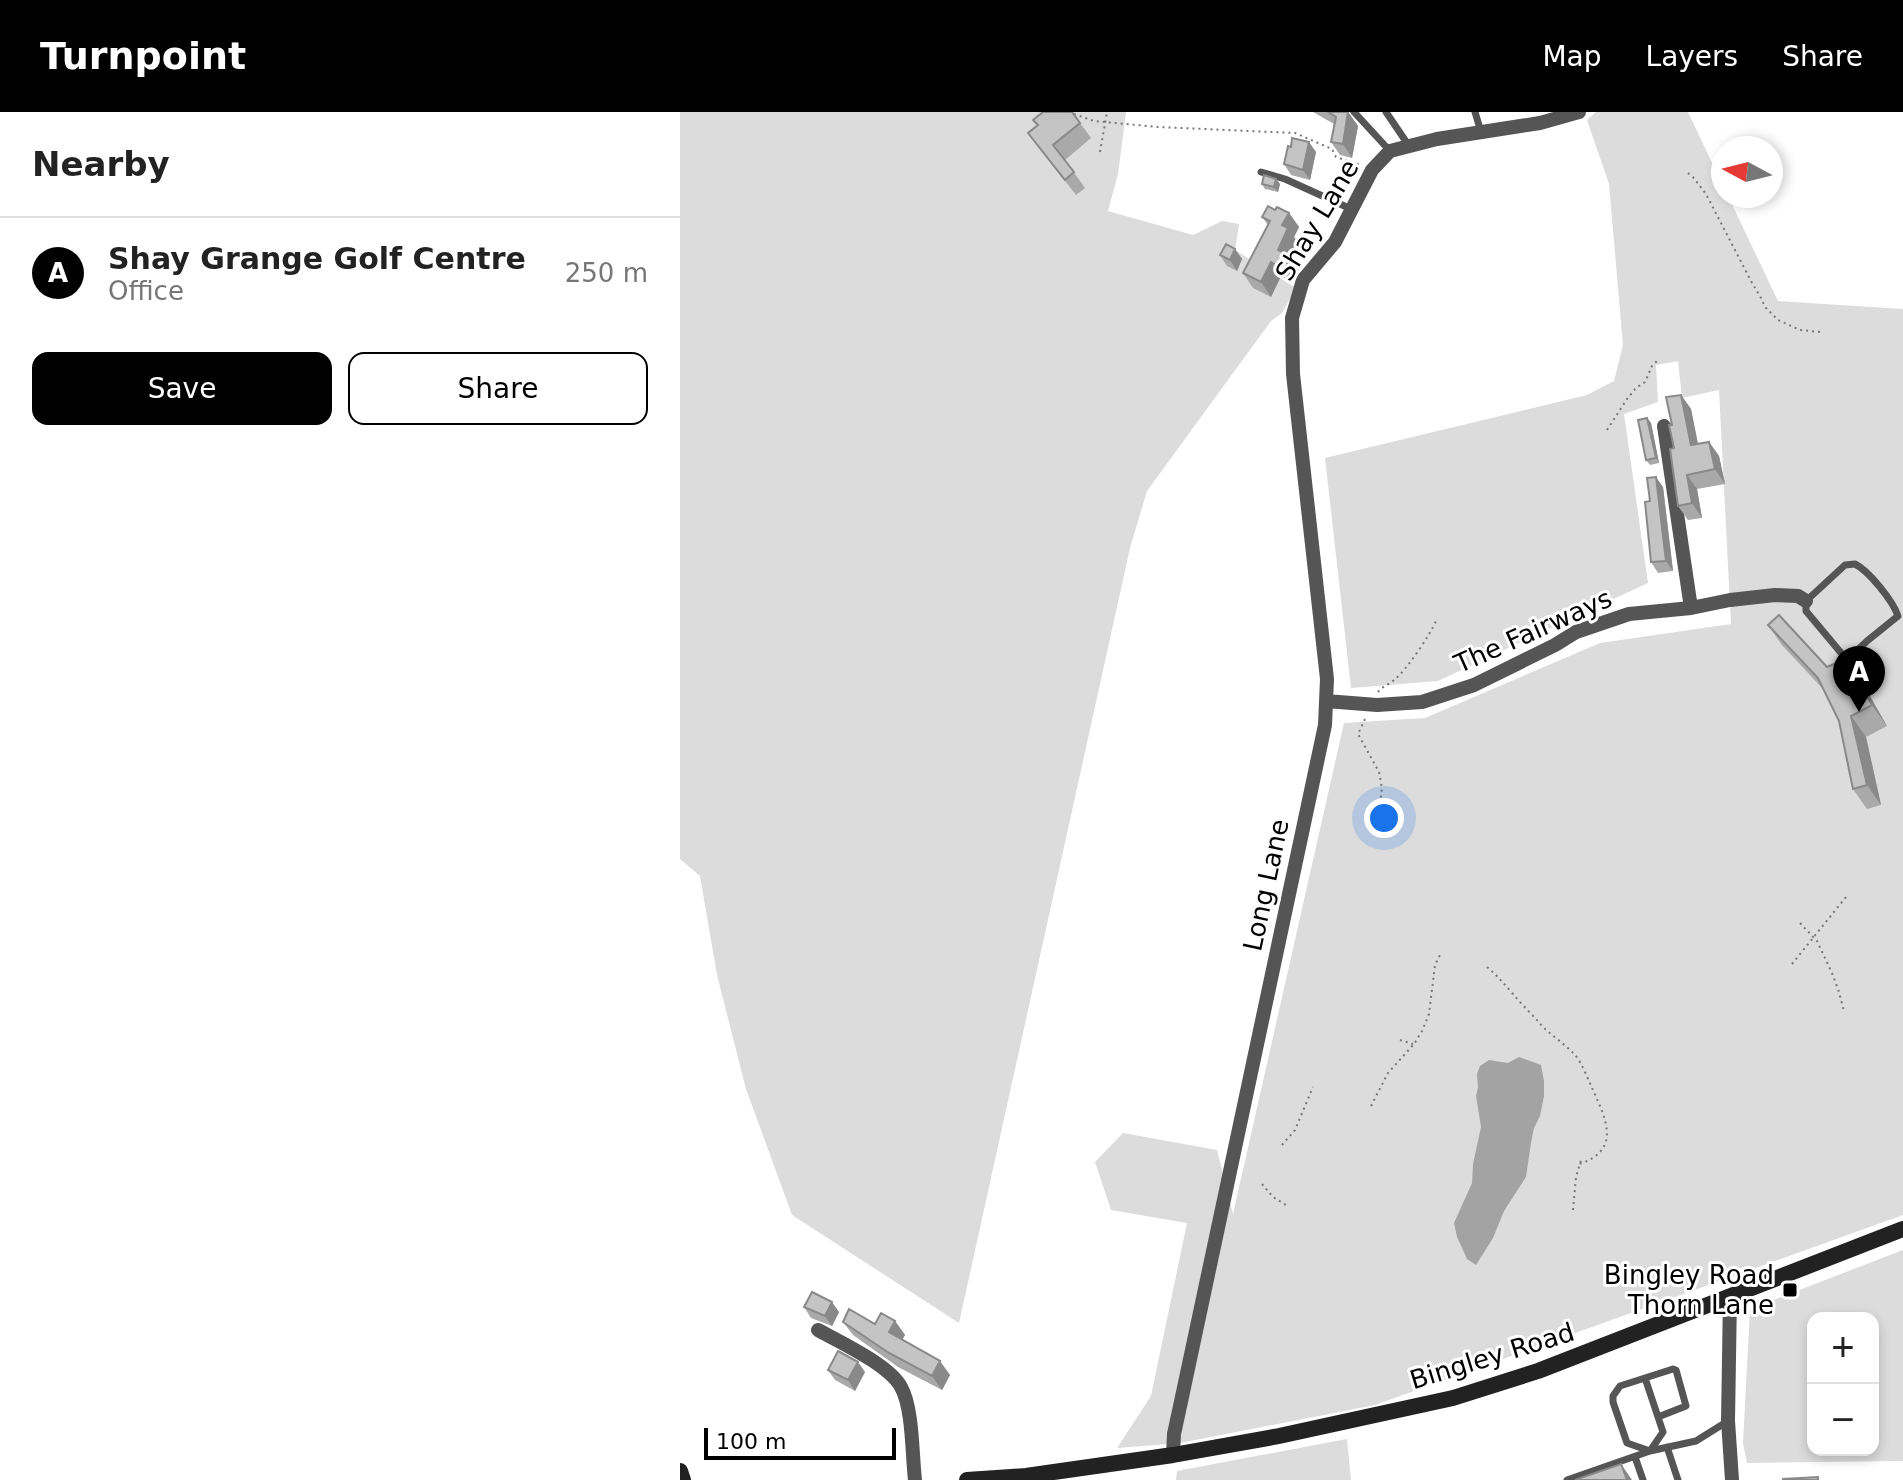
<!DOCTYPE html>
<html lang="en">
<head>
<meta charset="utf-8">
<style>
	body { margin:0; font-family:"DejaVu Sans",sans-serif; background:#f2f2f2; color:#222 }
	.controls { position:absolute; right:24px; bottom:24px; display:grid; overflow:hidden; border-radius:16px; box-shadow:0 4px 12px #0003 }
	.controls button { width:72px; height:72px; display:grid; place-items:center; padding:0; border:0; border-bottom:2px solid #e0e0e0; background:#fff; color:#222; font:40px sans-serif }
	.compass { position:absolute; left:1031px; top:24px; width:72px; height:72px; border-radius:50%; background:#fff; box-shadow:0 4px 12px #0003; rotate:277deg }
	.scale { position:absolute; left:24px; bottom:20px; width:192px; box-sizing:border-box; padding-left:8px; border:4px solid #000; border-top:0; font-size:22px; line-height:28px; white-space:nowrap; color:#000; -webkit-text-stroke:6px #fff; paint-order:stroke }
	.you { position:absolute; left:704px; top:706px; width:28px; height:28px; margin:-20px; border:6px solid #fff; border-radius:50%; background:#1a73e8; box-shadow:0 0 0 12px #1a73e833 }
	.badge { display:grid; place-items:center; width:52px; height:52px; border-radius:50%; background:#000; color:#fff; font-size:26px; font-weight:700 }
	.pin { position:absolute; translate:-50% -66px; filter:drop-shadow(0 2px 4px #0008) }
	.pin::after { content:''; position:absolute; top:42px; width:28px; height:24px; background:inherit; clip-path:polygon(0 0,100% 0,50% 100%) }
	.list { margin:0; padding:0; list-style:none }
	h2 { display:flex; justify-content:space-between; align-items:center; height:104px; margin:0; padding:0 32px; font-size:34px }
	h2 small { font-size:26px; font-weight:400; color:#767676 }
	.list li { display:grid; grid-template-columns:52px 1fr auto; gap:24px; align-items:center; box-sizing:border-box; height:112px; padding:0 32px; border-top:2px solid #e0e0e0 }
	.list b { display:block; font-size:30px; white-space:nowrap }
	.list p { margin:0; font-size:26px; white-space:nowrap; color:#767676 }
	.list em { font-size:26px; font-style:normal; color:#767676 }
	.actions { display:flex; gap:16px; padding:24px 32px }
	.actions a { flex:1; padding:18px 0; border:2px solid #000; border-radius:16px; text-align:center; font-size:28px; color:#000 }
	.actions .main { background:#000; color:#fff }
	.map { position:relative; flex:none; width:1223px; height:1368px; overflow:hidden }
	header { display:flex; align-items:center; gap:48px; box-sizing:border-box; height:112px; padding:0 40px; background:#000; color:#fff }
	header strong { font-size:38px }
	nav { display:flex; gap:44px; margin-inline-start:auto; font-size:28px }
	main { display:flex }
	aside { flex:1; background:#fff }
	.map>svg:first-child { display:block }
	.green { fill:#dcdcdc; fill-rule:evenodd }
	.water { fill:#a3a3a3 }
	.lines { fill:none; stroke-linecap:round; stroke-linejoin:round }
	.path { stroke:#777; stroke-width:2; stroke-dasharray:2 4; stroke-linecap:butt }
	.lane { stroke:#555; stroke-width:7 }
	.street { stroke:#555; stroke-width:14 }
	.secondary { stroke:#222; stroke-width:16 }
	.wall { fill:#a9a9a9 }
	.shaded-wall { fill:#898989 }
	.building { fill:#c4c4c4; stroke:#898989; stroke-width:2 }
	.poi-dot { fill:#000; stroke:#fff; stroke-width:3 }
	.labels { text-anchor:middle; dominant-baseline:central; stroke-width:6; stroke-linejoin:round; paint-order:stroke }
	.street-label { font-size:26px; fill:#000; stroke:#fff }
	.poi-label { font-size:26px; fill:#000; stroke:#fff; text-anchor:end }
</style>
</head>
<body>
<header>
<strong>Turnpoint</strong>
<nav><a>Map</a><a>Layers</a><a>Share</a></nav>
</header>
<main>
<aside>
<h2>Nearby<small></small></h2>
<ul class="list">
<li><span class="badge">A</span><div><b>Shay Grange Golf Centre</b><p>Office</p></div><em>250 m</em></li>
</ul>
<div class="actions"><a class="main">Save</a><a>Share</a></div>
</aside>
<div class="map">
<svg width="1223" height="1368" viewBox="0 0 1223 1368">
	<rect width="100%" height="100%" fill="#fff"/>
	<path class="green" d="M0 0H446L438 62 428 99 513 123 542 109 559 112 555 138 616 176 602 201 591 209 467 379 450 436 279 1211 112 1103 66 977 37 863 20 764 0 747Z
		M916 0H1008L1043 74V84H1048L1098 189 1223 197V1103L695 1293 500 1331 437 1336 471 1284 507 1111 431 1098 415 1050 443 1021 537 1038 553 1102 664 611 745 606 920 531 1051 512 1039 278 1002 286 998 249 976 253 978 290 944 302 968 471 758 569 671 576 645 346 907 283 934 269 943 233 929 72 907 8Z
		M1223 1138V1349L1067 1351 1063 1331 1070 1197ZM1133 1206H1193V1338H1133Z
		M667 1327 671 1368H496L497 1359Z"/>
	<path class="water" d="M839 945 861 953 864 969V984L860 1004 854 1016 851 1031 846 1065 824 1099 813 1126 796 1153 787 1147 777 1125 774 1111 792 1071 793 1052 801 1015 796 984 798 975 797 962 800 954 809 948 828 951Z"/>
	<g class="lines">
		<path class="path" d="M394 2 414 9 478 15 615 21 652 37 656 45 680 53
			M420 40 427 0
			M1008 61 1013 65 1026 82 1071 169 1081 186 1085 195 1098 208 1120 218 1140 220
			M927 318 947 287 956 276 965 270 972 254 978 248
			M698 580C703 574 708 573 714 568 726 559 750 523 756 509
			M685 607 678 622 699 660 702 676 698 706 691 716 690 723
			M1120 811 1137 829 1152 861 1159 880 1163 896 1166 899
			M1112 852 1166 785
			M807 855C817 863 824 872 833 882 842 893 853 903 862 914 872 924 885 932 895 943 902 951 907 965 912 976 925 1005 943 1038 899 1052
			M720 928 733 932
			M691 994 708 961 734 932 742 919 749 902 755 853 760 843
			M602 1033 615 1018 633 975
			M582 1072 593 1085 606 1093
			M893 1098 896 1065 902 1045"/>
		<path class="lane" d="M674 0 710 39
			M706 0 729 34
			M795 0 801 20
			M581 60 605 67 671 97
			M1175 452C1189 459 1213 489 1218 504L1187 529 1167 548 1126 499V489L1165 453Z
			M993 1257 996 1258 1006 1294 978 1305 983 1320 970 1339 947 1331 933 1290V1284L940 1274Z
			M965 1266 978 1305
			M987 1335 998 1368
			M955 1345 963 1368
			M887 1368 970 1339 1016 1329 1048 1309"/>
		<path class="street" d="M984 314 1011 496
			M646 589 697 593 742 590 794 573 875 533 896 520 949 502 1011 496 1050 488 1095 483 1118 484 1126 489
			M1050 1184 1048 1309 1052 1368
			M138 1218C160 1230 209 1253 221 1275 233 1296 232 1343 235 1368
			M493 1343 494 1322 499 1299 645 613 647 567 613 262 612 206 623 168 655 130 692 58 710 39 757 27 860 11 899 0"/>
		<path class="secondary" d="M0 1359 3 1368
			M287 1368 346 1364 493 1343 599 1324 773 1286 858 1259 1223 1117"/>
	</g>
	<path class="wall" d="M392 0 411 26 385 48 405 76 396 83 348 21Z
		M633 0H668L678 14 672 46 660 43 651 30 654 12Z
		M611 35 636 40 630 68 611 63 604 52Z
		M596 67 600 72 598 80 585 77 582 72Z
		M595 98 609 101 619 115 614 125 618 130 611 146 619 157 612 170 601 164 591 185 573 176 563 161 588 113 582 105Z
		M555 137 562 147 557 159 547 154 540 143Z
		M1001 283 1011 297 1018 332 1029 330 1039 344 1045 372 1017 377 1022 406 1008 408 998 394 992 313Z
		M967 306 971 311 979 351 970 353 966 348Z
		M983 375 993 459 978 461 971 450 970 389Z
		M1088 513 1147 555 1166 547 1180 567 1207 614 1186 625 1201 693 1187 697 1173 677 1159 609 1143 577 1102 533Z
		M124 1195 159 1200 152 1214 131 1206Z
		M215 1209 225 1223 222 1228 270 1263 262 1278 218 1255 173 1223 163 1210 195 1212Z
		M148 1258 185 1260 175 1279 155 1268Z"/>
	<path class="shaded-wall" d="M668 0 678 14 672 46 663 32Z
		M629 30 636 40 630 68 623 58Z
		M596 67 600 72 598 80 594 75Z
		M609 101 619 115 614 125 618 130 611 146 619 157 612 170 602 156 598 138 602 113Z
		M555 137 562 147 557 159 550 148Z
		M591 150 601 164 591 185 581 170Z
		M1001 283 1011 297 1021 348 1011 333Z
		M967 306 971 311 979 351 976 346Z
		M1029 330 1039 344 1045 372 1035 357Z
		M1007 363 1017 377 1022 406 1012 391Z
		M976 365 983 375 993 459 986 449Z
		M1166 547 1180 567 1207 614 1192 593Z
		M1171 604 1186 625 1201 693 1187 673Z
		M152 1190 159 1200 152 1214 145 1204Z
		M215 1209 225 1223 218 1234 209 1220Z
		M260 1249 270 1263 262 1278 252 1264Z
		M178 1250 185 1260 175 1279 168 1268Z
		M941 1352 952 1368H947Z"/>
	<path class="building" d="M363 0H392L400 11 373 33 394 60 385 68 348 21 358 13 353 8Z
		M648 0H668L663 32 651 30 656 5Z
		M612 26 629 30 623 58 604 52 608 34 611 35Z
		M584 63 596 67 594 75 582 72Z
		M588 94 595 98 597 95 609 101 602 113 608 116 598 138 609 143 602 156 591 150 581 170 563 161 590 109 582 105Z
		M546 132 555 137 550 148 540 143Z
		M1001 283 1011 333 1029 330 1035 357 1007 363 1012 391 998 394 990 337 994 336 989 313H992L986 285Z
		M967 306 976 346 966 348 958 308Z
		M976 365 986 449 971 450 965 390 970 389 967 366Z
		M1099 503 1147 555 1166 547 1192 593 1171 604 1187 673 1173 677 1159 609 1138 566 1088 513Z
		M132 1180 152 1190 145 1204 124 1195Z
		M169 1197 195 1212 201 1201 215 1209 209 1220 260 1249 252 1264 209 1241 163 1210Z
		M158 1239 178 1250 168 1268 148 1258Z
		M941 1352 947 1368H895Z
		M1138 1365V1368H1103V1367Z"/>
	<rect class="poi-dot" x="1102" y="1170" width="16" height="16" rx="4"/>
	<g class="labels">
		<g class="street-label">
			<text transform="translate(637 108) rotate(-59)">Shay Lane</text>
			<text transform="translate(853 519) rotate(-24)">The Fairways</text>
			<text transform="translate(586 773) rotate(-78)">Long Lane</text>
			<text transform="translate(812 1244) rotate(-17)">Bingley Road</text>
		</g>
		<g class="poi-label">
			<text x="1094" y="1163">Bingley Road<tspan x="1094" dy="30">Thorn Lane</tspan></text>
		</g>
	</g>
</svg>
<div class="controls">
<button>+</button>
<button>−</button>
</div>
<svg class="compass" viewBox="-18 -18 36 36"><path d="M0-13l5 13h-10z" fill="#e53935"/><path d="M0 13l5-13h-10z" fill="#767676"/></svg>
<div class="scale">100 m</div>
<div class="you"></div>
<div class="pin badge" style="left:1179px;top:600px">A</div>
</div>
</main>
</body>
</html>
